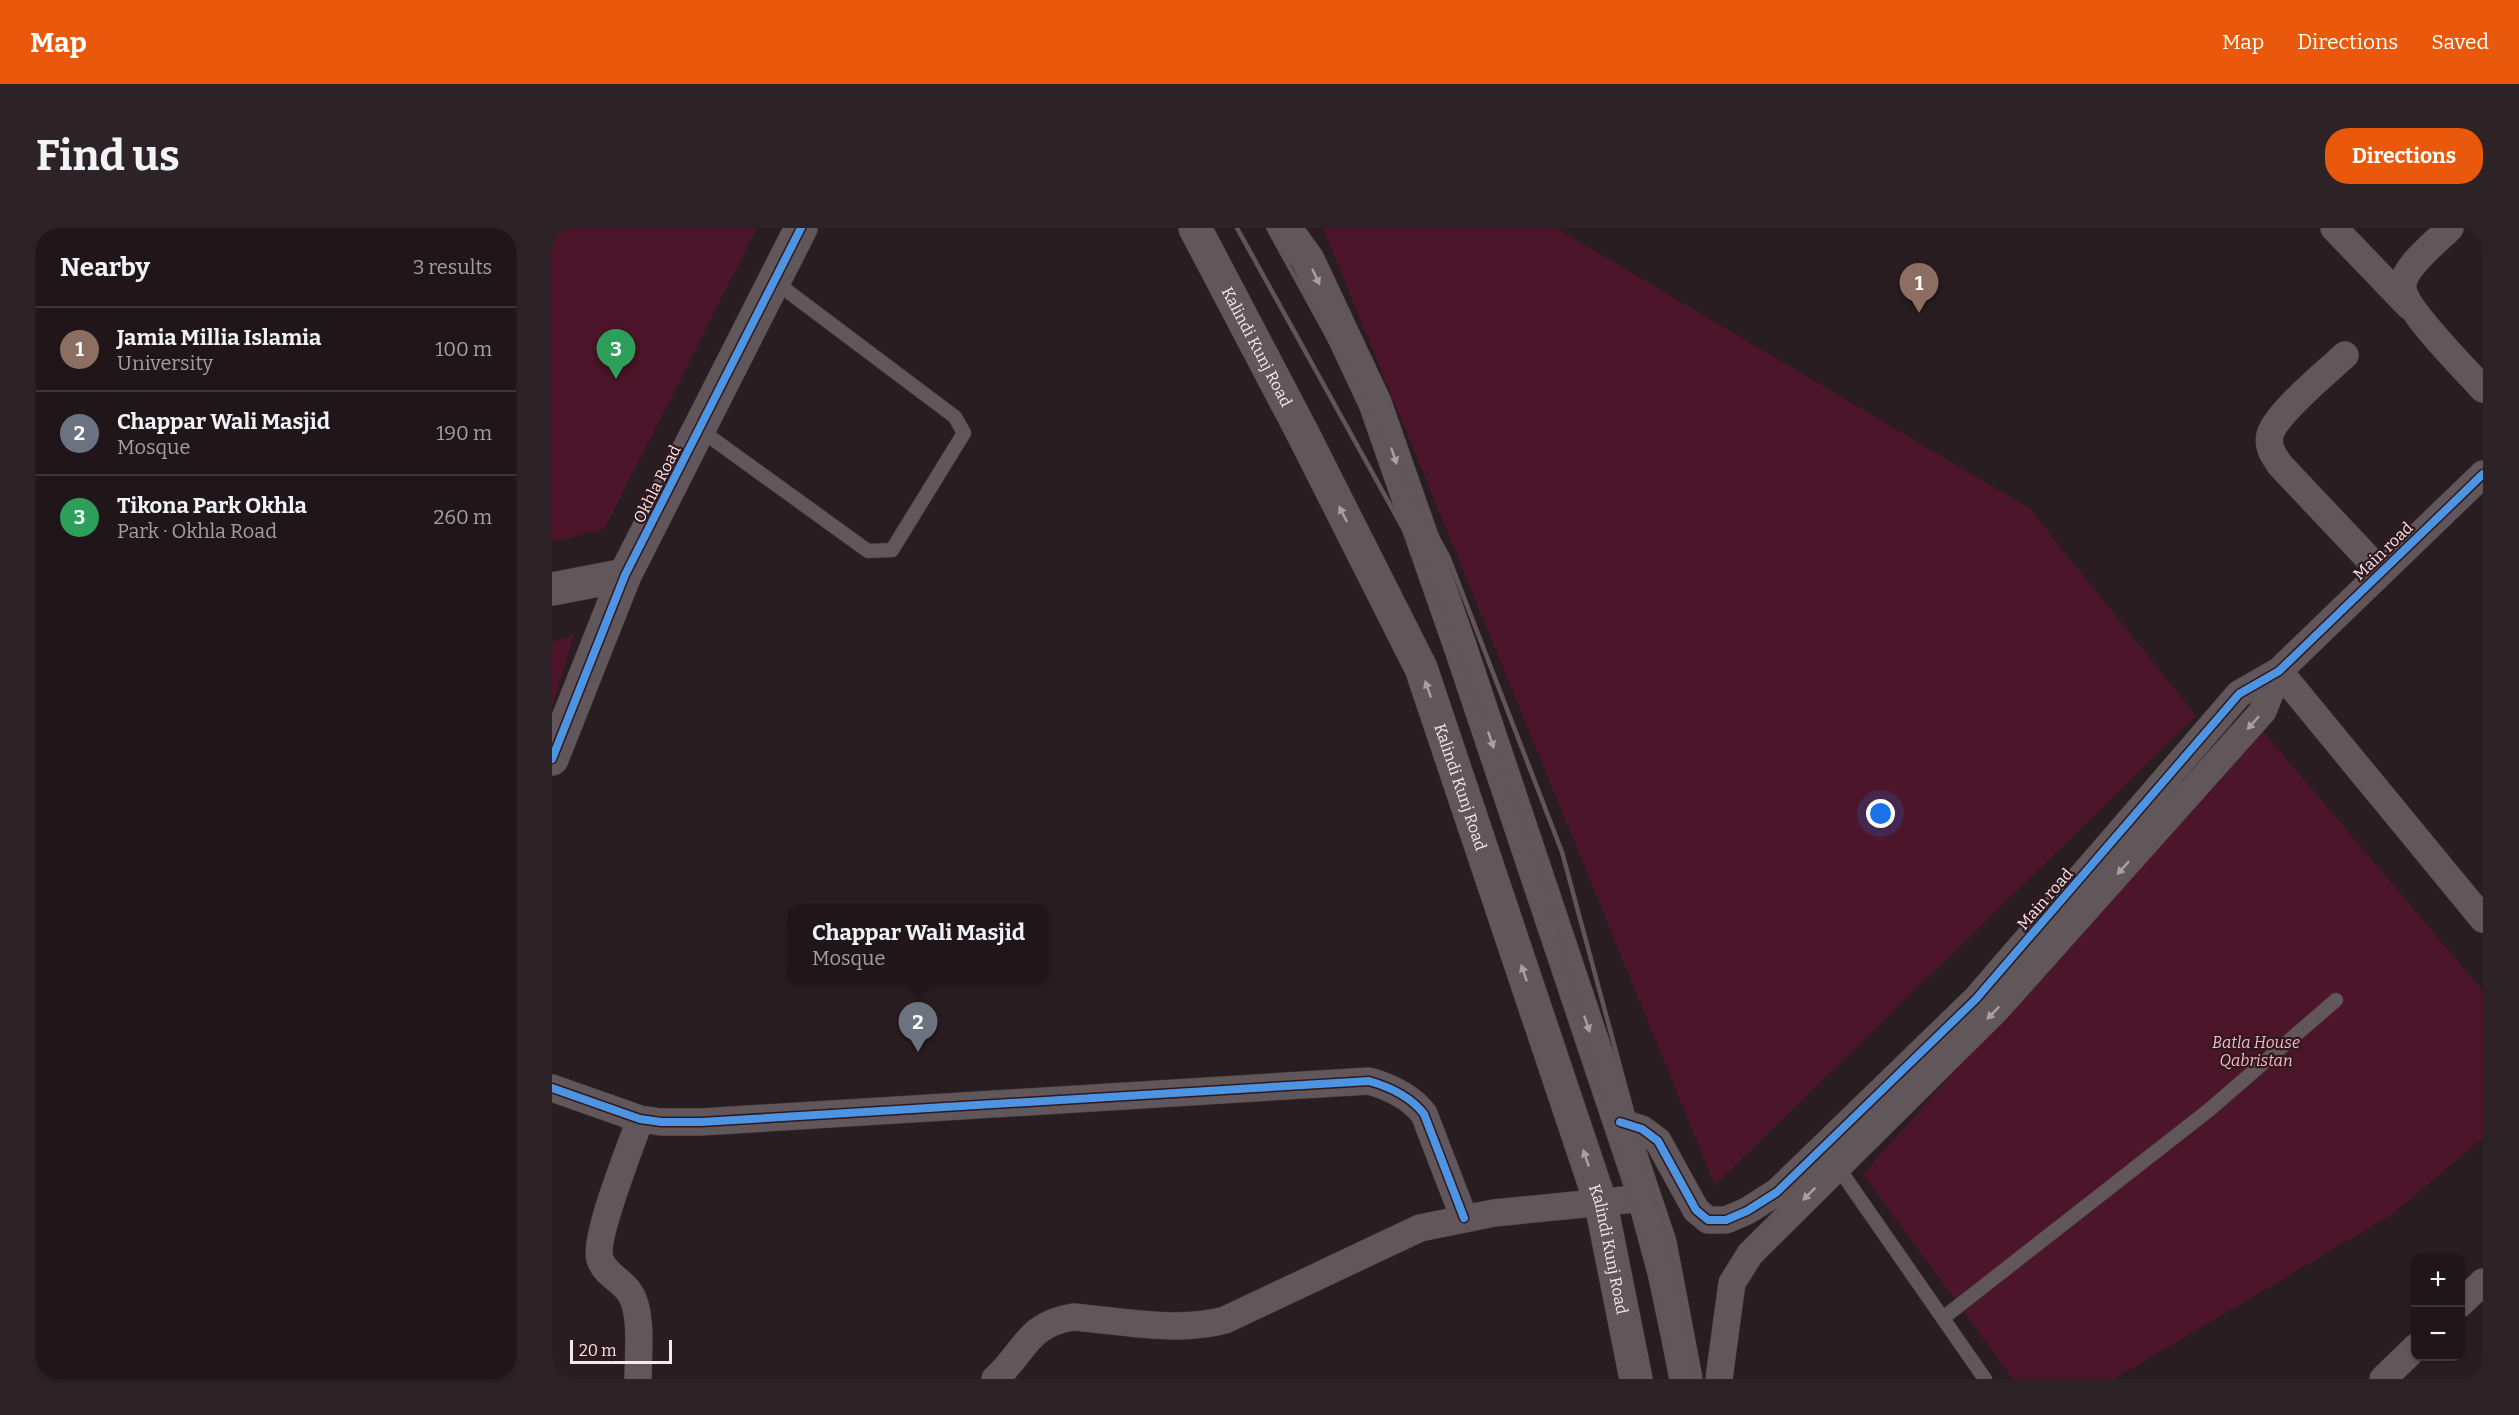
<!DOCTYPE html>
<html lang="en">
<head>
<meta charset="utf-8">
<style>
	body { margin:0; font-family:Bitter,serif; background:#2d2326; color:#f1f3f6 }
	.controls { position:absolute; right:18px; bottom:18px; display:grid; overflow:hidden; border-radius:12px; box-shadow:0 2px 4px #0004 }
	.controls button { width:54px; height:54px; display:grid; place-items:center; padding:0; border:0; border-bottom:2px solid #3d3538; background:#201619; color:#f1f3f6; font:30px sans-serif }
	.scale { position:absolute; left:18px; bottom:15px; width:102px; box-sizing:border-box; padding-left:6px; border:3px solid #f8e7eb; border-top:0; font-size:16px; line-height:21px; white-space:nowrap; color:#f8e7eb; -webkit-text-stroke:4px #2f181e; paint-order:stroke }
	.you { position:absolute; left:1329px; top:586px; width:21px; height:21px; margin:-15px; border:4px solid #fff; border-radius:50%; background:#1a73e8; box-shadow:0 0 0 9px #1a73e833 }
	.badge { display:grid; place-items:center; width:39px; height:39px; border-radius:50%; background:#ea580c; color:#fff; font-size:20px; font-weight:700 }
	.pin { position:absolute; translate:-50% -50px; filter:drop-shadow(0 2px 3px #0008) }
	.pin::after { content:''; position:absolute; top:32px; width:21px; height:18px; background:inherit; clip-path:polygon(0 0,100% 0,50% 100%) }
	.popup { position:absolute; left:236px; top:677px; width:261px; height:78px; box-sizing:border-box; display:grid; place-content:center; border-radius:12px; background:#201619; filter:drop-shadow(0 2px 4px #0005); font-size:20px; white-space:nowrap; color:#a29fa2 }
	.popup b { font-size:22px; color:#f1f3f6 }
	.popup::after { content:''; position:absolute; left:50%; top:100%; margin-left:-12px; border:12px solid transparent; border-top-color:#201619 }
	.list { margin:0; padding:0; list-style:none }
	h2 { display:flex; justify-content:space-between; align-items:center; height:78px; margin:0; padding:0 24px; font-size:26px }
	h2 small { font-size:20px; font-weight:400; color:#a29fa2 }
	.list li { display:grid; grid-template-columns:39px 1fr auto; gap:18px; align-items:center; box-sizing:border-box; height:84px; padding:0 24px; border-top:2px solid #3d3538 }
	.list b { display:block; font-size:22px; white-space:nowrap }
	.list p { margin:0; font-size:20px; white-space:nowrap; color:#a29fa2 }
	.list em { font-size:20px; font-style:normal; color:#a29fa2 }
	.map { position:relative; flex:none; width:1931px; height:1151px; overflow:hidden; border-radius:24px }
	header { display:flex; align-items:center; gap:36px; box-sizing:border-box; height:84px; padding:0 30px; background:#ea580c; color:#fff }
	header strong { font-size:28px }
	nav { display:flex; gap:33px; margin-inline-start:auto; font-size:21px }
	.intro { display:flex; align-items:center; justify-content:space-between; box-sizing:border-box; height:144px; padding:0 36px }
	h1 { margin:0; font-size:42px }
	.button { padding:15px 27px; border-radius:24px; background:#ea580c; color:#fff; font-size:21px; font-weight:700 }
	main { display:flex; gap:36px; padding:0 36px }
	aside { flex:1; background:#201619; border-radius:24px; box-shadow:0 2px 4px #0004 }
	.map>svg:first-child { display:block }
	.green { fill:#4d1529 }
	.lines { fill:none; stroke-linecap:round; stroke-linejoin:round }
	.service-casing { stroke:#44393c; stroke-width:15 }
	.minor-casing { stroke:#44393c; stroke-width:28 }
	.tertiary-casing { stroke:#44393c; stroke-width:34 }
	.secondary-casing { stroke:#44393c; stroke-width:34 }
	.service { stroke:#615659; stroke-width:14 }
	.minor { stroke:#615659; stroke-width:27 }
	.tertiary { stroke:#615659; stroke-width:33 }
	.secondary { stroke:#615659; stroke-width:33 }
	.rail { stroke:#605558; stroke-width:4.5 }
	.cycleway-casing { stroke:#2f181e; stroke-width:11 }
	.cycleway { stroke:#4d94e3; stroke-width:8 }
	.oneway { fill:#ac9ea2 }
	.labels { text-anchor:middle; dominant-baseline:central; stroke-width:4.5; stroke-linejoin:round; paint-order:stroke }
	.street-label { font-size:16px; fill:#f8e7eb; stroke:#2f181e }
	.park-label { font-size:16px; font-style:italic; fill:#fbb6c7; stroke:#2f181e }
</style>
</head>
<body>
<header>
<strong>Map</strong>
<nav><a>Map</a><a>Directions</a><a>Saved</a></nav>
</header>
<div class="intro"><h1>Find us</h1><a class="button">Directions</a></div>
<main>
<aside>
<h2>Nearby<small>3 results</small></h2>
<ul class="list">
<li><span class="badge" style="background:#8d6e63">1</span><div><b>Jamia Millia Islamia</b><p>University</p></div><em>100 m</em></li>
<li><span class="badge" style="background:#6b7280">2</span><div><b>Chappar Wali Masjid</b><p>Mosque</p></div><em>190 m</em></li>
<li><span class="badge" style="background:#2e9e5b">3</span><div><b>Tikona Park Okhla</b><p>Park · Okhla Road</p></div><em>260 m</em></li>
</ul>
</aside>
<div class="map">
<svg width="1931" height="1151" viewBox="0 0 1931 1151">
	<rect width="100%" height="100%" fill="#2a1d21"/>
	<path class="green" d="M0 0H205L52 301 0 314Z
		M771 0H1004L1477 280 1644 488 1163 957Z
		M22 407 0 479V414Z
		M1709 501 1931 763V910L1839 987 1562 1151H1461L1311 946Z"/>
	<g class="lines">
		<defs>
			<path id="service" d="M147 201 316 323 340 322 412 205 403 189 222 53
				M1285 938 1433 1151
				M1391 1090 1657 882 1784 772"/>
			<path id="minor" d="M1782 0 1857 78
				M1898 0C1885 13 1853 38 1851 56 1848 77 1915 143 1931 161
				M1793 127C1775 144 1723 186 1718 207 1715 219 1722 228 1728 237L1829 344
				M1727 443 1931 691
				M0 860 88 891 109 894H149L817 853C838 859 859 869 872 886L912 990
				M1068 894 1090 901 1106 913 1144 982 1156 992H1174L1195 983 1225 964 1424 771 1687 466 1727 443 1931 246
				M1908 1076 1931 1054
				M86 1151C86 1127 91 1085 78 1065 70 1052 53 1047 48 1031 41 1010 80 916 88 891
				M443 1151C474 1123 474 1097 521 1089 570 1093 625 1105 673 1092L868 1000 942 985 1093 970
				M1167 1151 1180 1055 1198 1026 1444 782 1711 483 1727 443
				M1831 1151 1864 1119"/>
			<path id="tertiary" d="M0 361 73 347
				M0 531 73 347 249 0"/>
			<g id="secondary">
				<path id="s1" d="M643 0 750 204 869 440 1049 976 1084 1151"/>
				<path d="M733 0 756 32 823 175 908 418 1108 1015 1134 1151"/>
			</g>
		</defs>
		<use href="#service" class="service-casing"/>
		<use href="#minor" class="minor-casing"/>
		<use href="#tertiary" class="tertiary-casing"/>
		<use href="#secondary" class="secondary-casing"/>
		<use href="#service" class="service"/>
		<use href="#minor" class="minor"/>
		<use href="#tertiary" class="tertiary"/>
		<use href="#secondary" class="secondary"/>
		<path class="rail" d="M685 0 873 340 986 632 1098 1048 1120 1151
			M716 0 896 328 1010 624 1123 1042 1146 1151"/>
		<defs>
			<path id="cycleway" d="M0 531 73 347 249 0
				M0 860 88 891 109 894H149L817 853C838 859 859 869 872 886L912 990
				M1068 894 1090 901 1106 913 1144 982 1156 992H1174L1195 983 1225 964 1424 771 1687 466 1727 443 1931 246"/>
		</defs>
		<use href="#cycleway" class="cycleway-casing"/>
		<use href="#cycleway" class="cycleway"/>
	</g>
	<defs><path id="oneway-solid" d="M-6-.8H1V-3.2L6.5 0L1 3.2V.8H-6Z" transform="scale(1.5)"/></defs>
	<g class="oneway">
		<use href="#oneway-solid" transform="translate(764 49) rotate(65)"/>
		<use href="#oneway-solid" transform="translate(842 228) rotate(71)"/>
		<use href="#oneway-solid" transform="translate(791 286) rotate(-117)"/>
		<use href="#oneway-solid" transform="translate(876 461) rotate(-109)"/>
		<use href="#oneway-solid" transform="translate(1701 495) rotate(132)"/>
		<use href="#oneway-solid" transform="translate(939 512) rotate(71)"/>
		<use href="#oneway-solid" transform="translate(1571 640) rotate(132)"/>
		<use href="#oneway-solid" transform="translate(972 745) rotate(-109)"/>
		<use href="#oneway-solid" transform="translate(1441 785) rotate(134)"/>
		<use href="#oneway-solid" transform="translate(1035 796) rotate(71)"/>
		<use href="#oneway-solid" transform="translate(1034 930) rotate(-109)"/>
		<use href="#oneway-solid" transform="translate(1257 966) rotate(135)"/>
	</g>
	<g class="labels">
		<g class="street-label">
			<text stroke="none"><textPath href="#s1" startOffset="134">Kalindi Kunj Road</textPath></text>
			<text transform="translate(105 256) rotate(-63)">Okhla Road</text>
			<text transform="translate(1831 323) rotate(-44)">Main road</text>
			<text stroke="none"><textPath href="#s1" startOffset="620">Kalindi Kunj Road</textPath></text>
			<text transform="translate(1493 671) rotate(-49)">Main road</text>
			<text stroke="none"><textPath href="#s1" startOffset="1106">Kalindi Kunj Road</textPath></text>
		</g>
		<g class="park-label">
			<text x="1704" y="814">Batla House<tspan x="1704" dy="18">Qabristan</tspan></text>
		</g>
	</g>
</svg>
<div class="controls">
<button>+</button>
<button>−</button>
</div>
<div class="scale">20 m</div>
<div class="you"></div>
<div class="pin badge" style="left:1367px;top:85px;background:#8d6e63">1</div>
<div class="pin badge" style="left:366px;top:824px;background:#6b7280">2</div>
<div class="popup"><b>Chappar Wali Masjid</b>Mosque</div>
<div class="pin badge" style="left:64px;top:151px;background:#2e9e5b">3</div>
</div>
</main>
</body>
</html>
